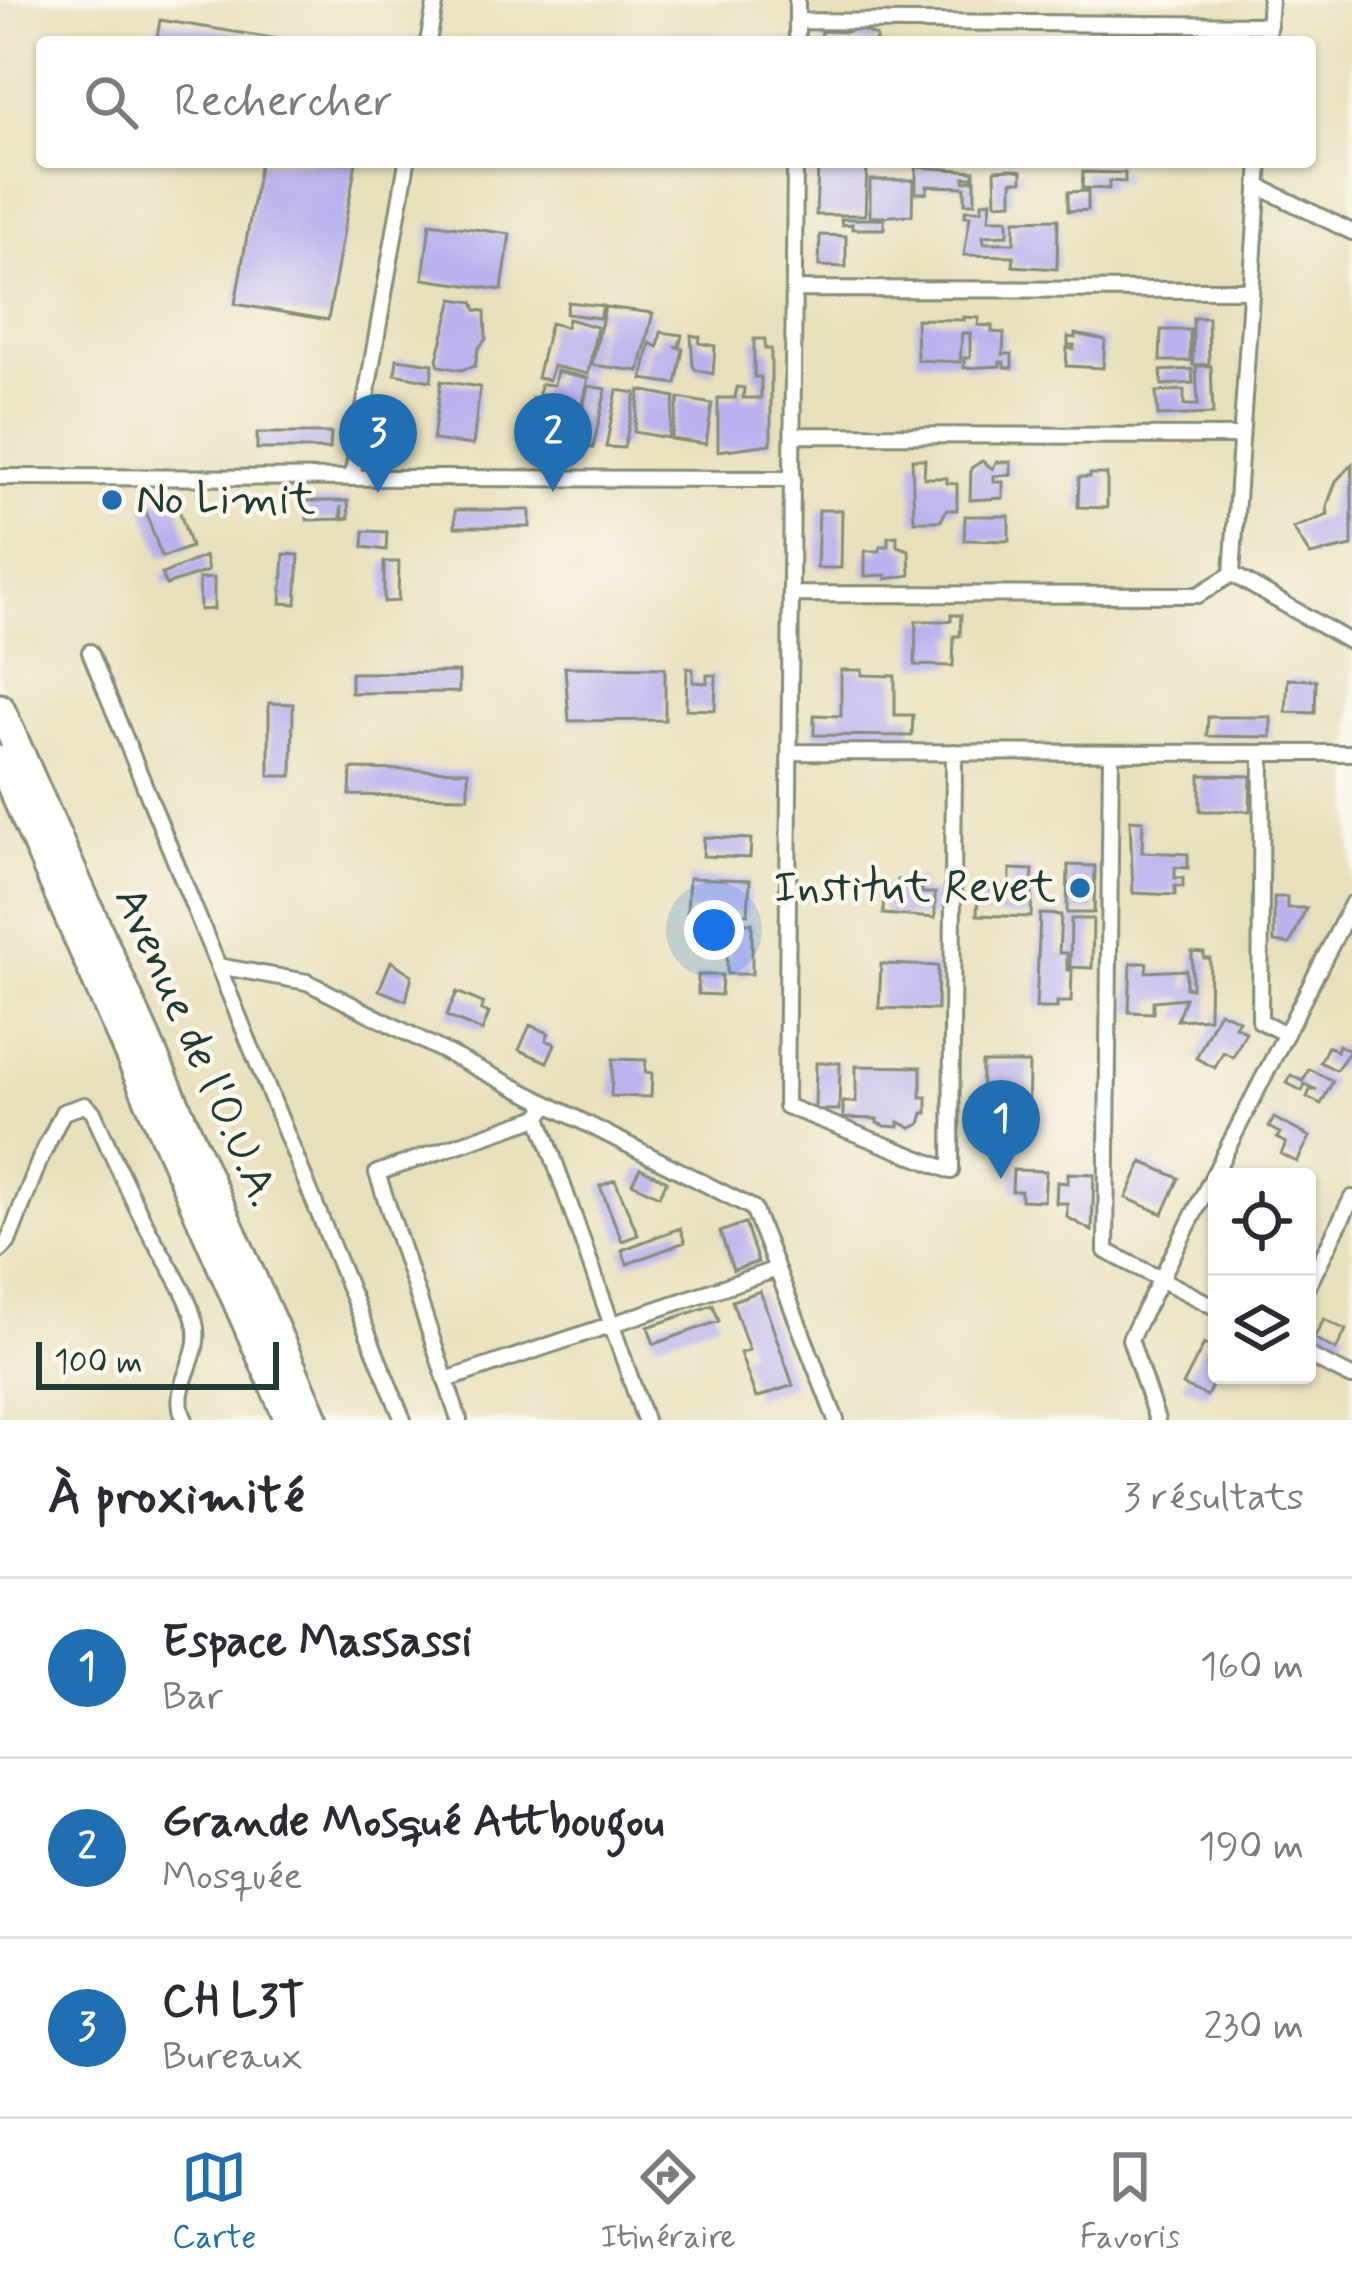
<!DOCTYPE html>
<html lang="fr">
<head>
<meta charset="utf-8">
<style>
	body { margin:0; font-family:Mynerve,sans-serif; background:#f2f2f3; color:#2b2b33 }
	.controls { position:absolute; right:36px; bottom:36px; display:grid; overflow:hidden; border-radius:12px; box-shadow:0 3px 9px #0004 }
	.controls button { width:108px; height:108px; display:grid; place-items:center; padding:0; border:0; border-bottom:3px solid #e1e1e2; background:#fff; color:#2b2b33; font:60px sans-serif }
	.scale { position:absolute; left:36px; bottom:30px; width:243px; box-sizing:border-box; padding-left:12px; border:6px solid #1f3d34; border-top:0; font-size:33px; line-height:42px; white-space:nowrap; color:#1f3d34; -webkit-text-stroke:9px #fbf7ec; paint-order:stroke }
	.you { position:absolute; left:714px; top:930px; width:42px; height:42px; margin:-30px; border:9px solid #fff; border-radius:50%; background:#1a73e8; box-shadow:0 0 0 18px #1a73e833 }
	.badge { display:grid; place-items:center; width:78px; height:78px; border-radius:50%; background:#1f6fb2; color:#fff; font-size:39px; font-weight:700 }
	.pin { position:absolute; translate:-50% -99px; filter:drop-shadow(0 3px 6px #0008) }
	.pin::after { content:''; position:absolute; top:63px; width:42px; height:36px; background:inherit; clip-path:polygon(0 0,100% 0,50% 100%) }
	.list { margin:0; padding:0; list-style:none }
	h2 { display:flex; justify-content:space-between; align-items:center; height:156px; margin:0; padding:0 48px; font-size:51px }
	h2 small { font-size:39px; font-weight:400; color:#7c7c81 }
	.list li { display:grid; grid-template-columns:78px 1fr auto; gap:36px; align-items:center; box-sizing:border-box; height:180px; padding:0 48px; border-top:3px solid #e1e1e2 }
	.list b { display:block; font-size:45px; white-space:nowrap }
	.list p { margin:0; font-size:39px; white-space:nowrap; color:#7c7c81 }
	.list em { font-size:39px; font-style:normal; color:#7c7c81 }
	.icon { flex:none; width:66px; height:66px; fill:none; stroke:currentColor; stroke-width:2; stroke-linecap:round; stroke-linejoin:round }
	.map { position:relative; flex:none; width:1352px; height:1420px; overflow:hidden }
	.search { position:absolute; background:#fff; box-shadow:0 3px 9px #0004; left:36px; right:36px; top:36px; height:132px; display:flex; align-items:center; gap:30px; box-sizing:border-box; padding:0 42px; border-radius:12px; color:#7c7c81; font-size:45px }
	.sheet { height:696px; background:#fff }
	nav { display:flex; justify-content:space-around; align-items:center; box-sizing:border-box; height:168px; border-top:3px solid #e1e1e2; background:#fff; font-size:33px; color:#7c7c81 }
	nav a { display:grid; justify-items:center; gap:6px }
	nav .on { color:#1f6fb2 }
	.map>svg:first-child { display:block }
	.building { fill:#bab1ee }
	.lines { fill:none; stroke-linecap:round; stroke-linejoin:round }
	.street-casing { stroke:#848e78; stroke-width:20 }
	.highway-casing { stroke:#848e78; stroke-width:33 }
	.street { stroke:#fff; stroke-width:14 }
	.highway { stroke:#fff; stroke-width:27 }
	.poi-dot { fill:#1f6fb2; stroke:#fbf7ec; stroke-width:4.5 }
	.labels { text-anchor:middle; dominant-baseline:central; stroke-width:9; stroke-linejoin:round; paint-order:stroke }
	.poi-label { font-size:45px; fill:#1f3d34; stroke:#fbf7ec; text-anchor:start }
	.street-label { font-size:45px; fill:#1f3d34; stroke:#fbf7ec }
</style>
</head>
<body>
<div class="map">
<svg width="1352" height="1420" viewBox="0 0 1352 1420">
	<rect width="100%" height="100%" fill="#fbf7ec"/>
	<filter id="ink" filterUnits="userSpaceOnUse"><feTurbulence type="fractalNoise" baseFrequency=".00833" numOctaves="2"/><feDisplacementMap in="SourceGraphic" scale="24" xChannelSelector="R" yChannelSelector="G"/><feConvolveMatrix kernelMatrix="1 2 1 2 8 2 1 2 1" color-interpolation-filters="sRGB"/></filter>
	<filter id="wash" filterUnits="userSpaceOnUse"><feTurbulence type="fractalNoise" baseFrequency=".004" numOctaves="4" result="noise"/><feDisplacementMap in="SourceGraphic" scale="48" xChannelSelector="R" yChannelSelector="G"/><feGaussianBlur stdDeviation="2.7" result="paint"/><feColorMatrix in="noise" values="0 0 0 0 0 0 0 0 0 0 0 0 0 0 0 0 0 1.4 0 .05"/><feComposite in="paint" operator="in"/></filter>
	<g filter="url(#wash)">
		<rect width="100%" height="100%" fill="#e8e0bb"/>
		<g id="blocks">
			<path class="building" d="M160 20 278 39 277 42H183L157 38Z
				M856 28 876 36V42H821V31L846 32Z
				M260 162H356L328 320 235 304Z
				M828 165 867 166 865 215H816L818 167Z
				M916 167 974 171V177H964V181L975 180V203H965V187L927 186V193H916Z
				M1011 169 1022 171V181H1012V202L996 203 995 170Z
				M1083 172 1125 173V182L1109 181V189L1082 188Z
				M870 180H913L912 215 870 217Z
				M1088 191V210L1068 211V192Z
				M991 201 989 219H1008V235L983 236 984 243H1014L1015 220 1058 219 1057 269 1013 266 1014 256 964 255 970 216H965V210H982V202Z
				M841 219H884V229H852V224L842 225Z
				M430 223 510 234 502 290 423 279Z
				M820 235 846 236V267L819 266Z
				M453 299 473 302 476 310 485 311 486 339 478 349 475 366 461 370 439 366 437 359Z
				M568 302 603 306 600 318 566 314Z
				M605 307 653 313 639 371 592 365Z
				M963 317 979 318 978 325 992 326V332L1004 333 1003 354H1012V368L1004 367V362H1000V366L964 368V358H970V333H962L960 362 917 360 916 319 964 320Z
				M1193 318H1208L1209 364 1193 365Z
				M568 319 597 327 588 374 553 366 549 380 537 378 550 323 566 327Z
				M1161 330H1190V361H1160Z
				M661 332 682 335 679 347 674 346 683 349 676 384 642 379 650 343 658 347Z
				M1075 334 1105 340 1103 368 1066 366 1067 348 1074 349V345H1068V337L1075 338Z
				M691 335 700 337 699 343 715 346 713 374 696 370 693 366Z
				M754 339H765V349H771V444L718 451V398H735L737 387 744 388 743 398H761V377H754Z
				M397 359 433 364 431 381 395 374Z
				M1196 366H1211L1213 414 1158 416 1156 392 1184 390V405H1198Z
				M1192 369 1193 383 1162 385 1161 371Z
				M557 371 588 378 581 407 562 403 579 409 571 444 523 445 532 398 538 399 541 384 554 385Z
				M441 381 480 387 473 445 433 440Z
				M588 386 606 389 593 448 575 446Z
				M617 390 636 393 624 448 606 447Z
				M640 390 675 397 668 438 634 432Z
				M679 398 712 404 706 444 671 439Z
				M257 433H331L330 449H257Z
				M912 459H925L924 478H947V483L957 484V510H946L941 521H914Z
				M982 461 993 469 996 462H1011V475L994 476V482H1003V498L970 500 971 468Z
				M1352 464V546L1310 555 1293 528 1328 515 1327 506 1336 481Z
				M1090 474H1107V508L1078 507 1079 477H1090Z
				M141 500H176L191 547 162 557Z
				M306 501H348L349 518 343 519 341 506V519L307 520Z
				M455 510H530V527H455Z
				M819 510H842L841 568H817Z
				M965 516H1009V541L964 540Z
				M364 531 387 532 386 550 363 547Z
				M897 536V546L909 550 910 575 886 579V575L865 576V551H880V546H888V537Z
				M284 554 299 555 296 604 281 603Z
				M205 556 208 571 166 585 162 574Z
				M384 562H399L398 601 384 602Z
				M214 578V609L200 610 199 579Z
				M951 615H961L960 636H954L953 666 915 665 916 621H951Z
				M565 667 665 668V720L569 721Z
				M687 668 693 669V682L707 683V675H716L715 710 686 709Z
				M841 670H862V675L895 676V715H913L912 736 814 735V715L841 716Z
				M459 672V692L351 693V673Z
				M1288 679 1316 680 1315 713 1286 712Z
				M269 703 293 704 292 776H269Z
				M1208 717H1271V737L1207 736Z
				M351 769 468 771V797L350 795Z
				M1200 775 1251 776 1250 811H1200Z
				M1130 820 1143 821 1142 852 1188 854V868L1175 867V878H1183V887L1175 886V895L1133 893Z
				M704 837 751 839 750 858 703 856Z
				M1068 865 1095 866 1094 913H1067Z
				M1010 869 1033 870 1031 917 977 915 978 889 1010 890Z
				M689 878 750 880 748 914 687 912Z
				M898 880H922V893H935V918L883 914 884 886 898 887Z
				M1274 897H1287V908H1306L1290 944 1274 942Z
				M1040 914 1061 915 1059 953H1067V970H1072L1071 1002H1057V1008H1036Z
				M1071 919H1093L1092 968 1070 967Z
				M727 923H752V974H727Z
				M1192 952 1204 953V958H1210L1209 1018 1177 1020 1185 998 1153 1001V1013L1129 1012 1131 963H1147L1146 972 1186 970V988H1192Z
				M391 961 412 975 406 1001 379 990Z
				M881 964 938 966 937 1010 879 1008Z
				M698 975H722L721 995 698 994Z
				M457 992 483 1003 481 1010 489 1013 482 1031 446 1016Z
				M1219 1011 1239 1020 1235 1026 1246 1032 1233 1057 1223 1052 1215 1068 1196 1058Z
				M530 1025 549 1033 546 1040 555 1044 547 1062 519 1050Z
				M1339 1045 1350 1051 1336 1070 1320 1062 1328 1046 1337 1051Z
				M613 1059 646 1060 645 1072 652 1073 651 1097 611 1096Z
				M816 1063H840L839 1110H815Z
				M982 1063H1029L1028 1139 981 1138Z
				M856 1066 921 1067V1097H927V1113H923L920 1124 911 1128 899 1122V1127L885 1126 877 1123V1119L843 1118V1102H856Z
				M1309 1069 1333 1081 1321 1104 1307 1097 1310 1090H1317L1305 1084 1302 1091 1287 1083 1291 1075 1303 1081Z
				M1274 1118 1310 1137 1297 1162 1281 1154 1286 1143 1277 1138 1280 1133 1269 1127Z
				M1142 1162 1179 1178 1163 1214 1126 1198Z
				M640 1168 667 1181 659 1196 632 1183Z
				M1013 1170 1046 1171 1044 1201 1021 1200V1191H1012Z
				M1068 1173 1094 1174 1092 1231 1067 1217V1203H1056L1057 1182 1068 1183Z
				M615 1180 638 1235 622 1241 600 1186Z
				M745 1223 758 1262 733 1270 720 1232Z
				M680 1228 685 1242 627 1264 622 1250Z
				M760 1291 793 1385 756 1398 740 1353 749 1350 732 1301Z
				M713 1305 719 1321 654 1344 648 1327Z
				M1324 1319 1346 1330 1336 1350 1314 1338Z
				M1204 1344 1217 1350V1375L1207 1396 1183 1385Z"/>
		</g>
	</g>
	<g filter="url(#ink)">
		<use href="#blocks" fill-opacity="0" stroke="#848e78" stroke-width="3"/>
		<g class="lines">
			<defs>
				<path id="street" d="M797 21 1269 25
					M428 42 436 0
					M797 42V0
					M1267 42 1270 0
					M795 162 786 1106 951 1171 954 752
					M1258 186 1352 232
					M794 289 1251 290
					M793 435 1241 436
					M0 477 793 479
					M352 478 407 162
					M1232 574 1260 162
					M1232 574 1352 643
					M791 594 1198 595 1232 574
					M90 652 403 1420
					M790 752 1352 753
					M1111 753 1106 1251 1217 1308
					M1262 753 1260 1021 1286 1034
					M218 966 307 982 753 1208 836 1420
					M539 1117 645 1420
					M0 1250 8 1242 40 1159 63 1112 85 1105 93 1112C111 1152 128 1192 149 1231 164 1259 188 1292 195 1323 204 1358 168 1386 185 1420
					M1307 1288 1352 1198
					M1307 1355 1352 1377
					M446 1380 777 1269
					M459 1420 377 1173 539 1117 547 1104
					M1157 1420 1130 1339 1352 904"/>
				<path id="highway" d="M0 708 315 1420
					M0 760 289 1420"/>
			</defs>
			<use href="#street" class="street-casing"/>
			<use href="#highway" class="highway-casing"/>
			<use href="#street" class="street"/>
			<use href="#highway" class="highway"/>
		</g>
	</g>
	<g class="poi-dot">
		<circle cx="112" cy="500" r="12"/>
		<circle cx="1080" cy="888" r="12"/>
	</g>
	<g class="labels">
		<g class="poi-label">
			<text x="136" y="500">No Limit</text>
			<text x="1056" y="888" text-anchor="end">Institut Revet</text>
		</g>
		<g class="street-label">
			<text transform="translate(196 1047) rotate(66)">Avenue de l'O.U.A.</text>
		</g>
	</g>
</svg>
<div class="controls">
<button><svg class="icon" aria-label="locate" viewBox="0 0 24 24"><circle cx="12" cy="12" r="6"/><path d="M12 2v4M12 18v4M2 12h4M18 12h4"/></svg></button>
<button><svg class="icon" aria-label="layers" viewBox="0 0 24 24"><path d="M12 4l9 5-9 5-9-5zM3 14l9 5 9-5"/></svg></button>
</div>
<div class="scale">100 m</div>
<div class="you"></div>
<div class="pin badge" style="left:1001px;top:1179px">1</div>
<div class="pin badge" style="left:553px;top:492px">2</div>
<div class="pin badge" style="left:378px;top:493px">3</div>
<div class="search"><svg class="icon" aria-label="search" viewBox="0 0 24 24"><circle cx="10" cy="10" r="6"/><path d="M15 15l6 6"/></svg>Rechercher</div>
</div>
<section class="sheet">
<h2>À proximité<small>3 résultats</small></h2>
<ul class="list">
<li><span class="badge">1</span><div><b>Espace Massassi</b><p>Bar</p></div><em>160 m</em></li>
<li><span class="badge">2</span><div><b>Grande Mosqué Attbougou</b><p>Mosquée</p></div><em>190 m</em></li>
<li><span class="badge">3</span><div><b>CH L3T</b><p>Bureaux</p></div><em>230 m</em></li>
</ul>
</section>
<nav>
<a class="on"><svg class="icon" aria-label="map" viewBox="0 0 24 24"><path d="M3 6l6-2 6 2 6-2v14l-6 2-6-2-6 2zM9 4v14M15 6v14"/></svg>Carte</a>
<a><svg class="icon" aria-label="directions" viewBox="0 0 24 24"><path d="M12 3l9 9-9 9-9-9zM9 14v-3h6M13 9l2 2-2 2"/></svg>Itinéraire</a>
<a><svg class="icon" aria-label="saved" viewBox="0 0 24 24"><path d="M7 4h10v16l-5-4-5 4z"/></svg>Favoris</a>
</nav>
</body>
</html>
